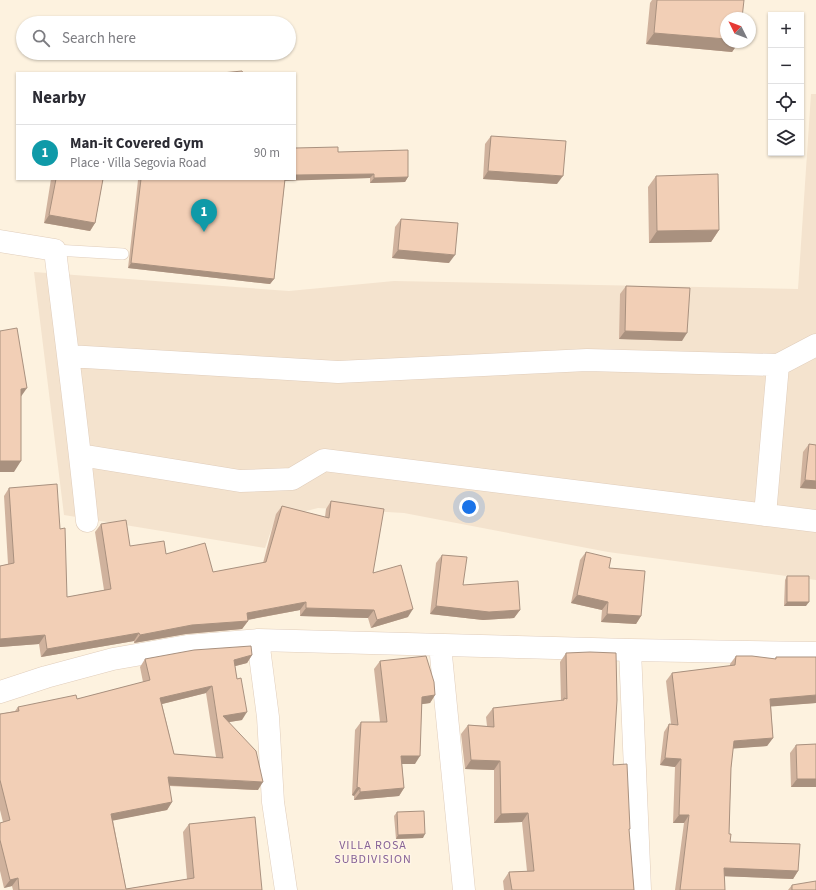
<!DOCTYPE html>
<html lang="en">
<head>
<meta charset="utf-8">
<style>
	body { margin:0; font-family:"Source Sans 3",sans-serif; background:#f7f7f7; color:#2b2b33 }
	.controls { position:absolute; right:12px; top:12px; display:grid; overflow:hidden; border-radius:0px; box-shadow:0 1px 3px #0004 }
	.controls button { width:36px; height:36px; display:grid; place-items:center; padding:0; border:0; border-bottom:1px solid #e1e1e2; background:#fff; color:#2b2b33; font:20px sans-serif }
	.compass { position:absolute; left:720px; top:12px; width:36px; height:36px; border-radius:50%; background:#fff; box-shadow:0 1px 3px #0004; rotate:312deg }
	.you { position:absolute; left:469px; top:507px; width:14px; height:14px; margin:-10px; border:3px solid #fff; border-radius:50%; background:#1a73e8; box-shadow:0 0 0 6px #1a73e833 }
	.badge { display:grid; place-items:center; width:26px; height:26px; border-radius:50%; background:#111827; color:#fff; font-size:13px; font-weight:700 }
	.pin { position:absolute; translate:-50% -33px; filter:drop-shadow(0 1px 2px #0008) }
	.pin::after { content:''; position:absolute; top:21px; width:14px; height:12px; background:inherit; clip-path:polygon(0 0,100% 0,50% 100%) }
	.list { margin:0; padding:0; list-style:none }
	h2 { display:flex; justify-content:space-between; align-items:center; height:52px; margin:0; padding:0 16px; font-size:17px }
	h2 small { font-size:13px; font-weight:400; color:#7c7c81 }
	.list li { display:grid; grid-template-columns:26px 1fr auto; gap:12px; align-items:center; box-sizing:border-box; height:56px; padding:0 16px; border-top:1px solid #e1e1e2 }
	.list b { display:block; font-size:15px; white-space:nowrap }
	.list p { margin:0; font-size:13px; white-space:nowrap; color:#7c7c81 }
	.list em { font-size:13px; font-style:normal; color:#7c7c81 }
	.icon { flex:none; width:22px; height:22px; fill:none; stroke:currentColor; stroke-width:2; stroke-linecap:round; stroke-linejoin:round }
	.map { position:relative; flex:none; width:816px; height:890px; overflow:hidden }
	.search { position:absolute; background:#fff; box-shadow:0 1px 3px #0004; left:16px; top:16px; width:280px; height:44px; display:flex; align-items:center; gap:10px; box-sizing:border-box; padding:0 14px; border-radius:22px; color:#7c7c81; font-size:15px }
	.panel { position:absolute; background:#fff; box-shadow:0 1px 3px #0004; left:16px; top:72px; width:280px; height:108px; border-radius:0px }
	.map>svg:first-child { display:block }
	.residential { fill:#f4e3ce }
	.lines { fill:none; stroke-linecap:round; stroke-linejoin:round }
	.service-casing { stroke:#e0cdbb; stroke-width:12 }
	.minor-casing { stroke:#e0cdbb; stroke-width:23 }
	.service { stroke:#fff; stroke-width:11 }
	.minor { stroke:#fff; stroke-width:22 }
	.wall { fill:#d0b29d; fill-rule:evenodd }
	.shaded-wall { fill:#a9917f }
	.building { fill:#f2cfb6; stroke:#a9917f; fill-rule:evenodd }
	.labels { text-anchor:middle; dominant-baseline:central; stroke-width:3; stroke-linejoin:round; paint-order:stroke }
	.neighbourhood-label { font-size:12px; letter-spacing:1px; fill:#866297; stroke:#fff5e6 }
</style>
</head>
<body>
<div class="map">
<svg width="816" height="890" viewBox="0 0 816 890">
	<rect width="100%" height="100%" fill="#fdf2df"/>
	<path class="residential" d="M811 94H816V580L608 552 404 513 318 508 275 519 265 548 64 515 34 272 289 291 394 281 798 289Z"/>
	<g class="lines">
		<defs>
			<path id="service" d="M55 250 123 254"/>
			<path id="minor" d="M0 241 55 250C66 341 78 431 87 521
				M68 356 338 372 587 360 778 365 816 345
				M80 455 240 481 292 479 324 460 816 521
				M765 515 778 365
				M258 640 268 717 273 802 286 890
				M440 645 464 890
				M630 650 640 890
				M0 692 46 677 113 659 187 646 258 640 630 650 816 653"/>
		</defs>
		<use href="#service" class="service-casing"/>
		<use href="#minor" class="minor-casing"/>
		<use href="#service" class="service"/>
		<use href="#minor" class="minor"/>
	</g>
	<path class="wall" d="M652 0H657L726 42H739L732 52 646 44 650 3Z
		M491 136 557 184 483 179 485 144Z
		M338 152 408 177 405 182 370 183V178L285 180 274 279 270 284 128 268 138 180 139 179H295Z
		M656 176 719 230 711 242 649 243 648 187Z
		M51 179H103L95 223 90 231 44 223Z
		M401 219 449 263 392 258 395 227Z
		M626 286 682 341 619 339 620 294Z
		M809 444 816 445V489L800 488 803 452Z
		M9 488 60 529 67 597 104 590 95 532 101 524 130 546 166 554 213 572 263 563 276 514 282 506 325 517 326 509 331 501 373 573 408 617 371 628 368 618 300 616V610L248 620V621L242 629 186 634 134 643V641L41 657 39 644 0 647V566L8 564 4 496Z
		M586 552 609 568 641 616 636 624 601 622 602 610 571 603 580 560Z
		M442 555 463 585 520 610 514 618 483 620 430 614 436 563Z
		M787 576 806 606H784L785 580Z
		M566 653 613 765 629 831 634 890H504L503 881 509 872 527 871 522 822 494 823V770L465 769 461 734 468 725 487 726 486 717 493 708 561 701 560 662Z
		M252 655 247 663 235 666 242 720 229 722 258 790 169 786 172 802 167 810 113 820 126 889 187 879 183 832 189 824 262 890H13L12 886 4 888 0 871V823L3 822 0 810V714L15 711 18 707 77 699 143 682 140 667 145 659ZM206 693 216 757 174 754 162 704Z
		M736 656 775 659 776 657 816 703 771 706 773 738 767 746 733 748 731 768 729 834 730 842 798 871 793 879 724 876 725 890H675L684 823H673L675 767 660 765 664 732 669 724H671L666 681 672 673 730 666V664Z
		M380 661 435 695 430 703 422 704 415 764H402L404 788 399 796 354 800V796L352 795 355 730 361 722H380L374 669Z
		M816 744V787H791L790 753 796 745Z
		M397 812 423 838 396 839 394 816Z
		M792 885 816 890H788Z"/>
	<path class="shaded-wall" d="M654 33 726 39V42H739L732 52 646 44Z
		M488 171 563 176 557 184 483 179Z
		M374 174 370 178 282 181 283 179H295V175Z
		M408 177 405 182 370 183 374 178Z
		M49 215 95 223 90 231 44 223Z
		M719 230 711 242 649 243 657 231Z
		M398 250 455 255 449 263 392 258Z
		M131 263 274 279 270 284 128 268Z
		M625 331 687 333 682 341 619 339Z
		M27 388 20 398 21 389Z
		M0 461H21L14 472H0Z
		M805 480 816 481V489L800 488Z
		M577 595 608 602 602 610 571 603Z
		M306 602 300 610 241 621 247 613Z
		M787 602H809L806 606H784Z
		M436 606 520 610 514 618 483 620 430 614Z
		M306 608 374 610 368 618 300 616Z
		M413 609 408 617 371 628 377 620Z
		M607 614 641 616 636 624 601 622Z
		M248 621 242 629 186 634 134 643 140 635 192 625Z
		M139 633 134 641 41 657 47 649Z
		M45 635 39 644 0 647V639Z
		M252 655 247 663 228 668 234 660Z
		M212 686 206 693 154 706 160 698Z
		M435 695 430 703 416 705 422 697Z
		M816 695V703L765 707 770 699Z
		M247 712 242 720 217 724 223 716Z
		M773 738 767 746 728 749 734 741Z
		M401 756H420L415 764H396Z
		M665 758 681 759 675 767 660 765Z
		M471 760 500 761 494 770 465 769Z
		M168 777 263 782 258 790 162 785Z
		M797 779H816V787H791Z
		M357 787 360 788 354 796 352 795Z
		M404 788 399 796 354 800 360 792Z
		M172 802 167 810 106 822 111 814Z
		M528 813 522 822 494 823 501 814Z
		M679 815H689L684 823H673Z
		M425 834 423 838 396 839 398 835Z
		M724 868 798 871 793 879 718 876Z
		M18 878 12 886 4 888 10 880Z"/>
	<path class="building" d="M657 0H744L742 18H726V39L654 33Z
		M242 71 243 73H222Z
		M491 136 566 141 563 176 488 171Z
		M338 147V152L408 150V177L374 178V174L295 175V148Z
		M718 174 719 230 657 231 656 176Z
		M56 179H103L95 223 49 215Z
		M141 179H285L274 279 131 263Z
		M401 219 458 223 455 255 398 250Z
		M626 286 690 288 687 333 625 331Z
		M17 328 27 388 21 389V461H0V331Z
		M809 444 816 445V481L805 480Z
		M57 484 60 529 65 528 67 597 111 589 101 524 126 520 130 546 164 541 166 554 205 543 213 572 266 562 282 506 329 518 331 501 384 509 373 573 401 565 413 609 377 620 374 610 306 608V602L247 613 248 621 192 625 140 635 139 633 47 649 45 635 0 639V566L14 563 9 488Z
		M586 552 611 558 609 568 645 571 641 616 607 614 608 602 577 595Z
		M442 555 467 557 463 585 518 581 520 610 489 612 436 606Z
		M787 576H809V602H787Z
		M251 646 252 655 234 660 237 679 241 678 247 712 223 716 256 751 263 782 168 777 172 802 111 814 126 889 194 878 189 824 255 817 262 890H19L18 878 10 880 0 840V823L10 820 0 780V714L19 711 18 707 76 695 77 699 150 680 145 659 194 650ZM212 686 223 758 174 754 160 698Z
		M590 652 616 653 617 700 613 765 627 764 630 829H629L634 890H512L509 872 534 871 528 813 501 814 500 761 471 760 468 725 494 727 493 708 564 700V698L567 699 566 653Z
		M426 656 434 682 435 695 422 697 420 756H401L404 788 360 792V788L357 787 361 722H387L380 661Z
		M736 656H752L776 659V657H816V695L770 699 773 738 734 741 731 768 729 834H731L730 842 800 844 798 871 724 868 725 890H680L689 815H679L681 759 665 758 669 724 678 725 672 673 735 665Z
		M816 744V779H797L796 745Z
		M424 811 425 834 398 835 397 812Z
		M816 881V890H792V885Z"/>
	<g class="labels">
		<g class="neighbourhood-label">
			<text x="373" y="845">VILLA ROSA<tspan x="373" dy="14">SUBDIVISION</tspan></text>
		</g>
	</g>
</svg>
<div class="controls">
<button>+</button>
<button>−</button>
<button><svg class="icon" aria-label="locate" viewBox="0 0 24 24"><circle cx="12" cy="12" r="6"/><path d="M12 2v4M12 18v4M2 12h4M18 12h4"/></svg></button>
<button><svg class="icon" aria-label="layers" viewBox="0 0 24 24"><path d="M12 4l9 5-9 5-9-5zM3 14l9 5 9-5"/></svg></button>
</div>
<svg class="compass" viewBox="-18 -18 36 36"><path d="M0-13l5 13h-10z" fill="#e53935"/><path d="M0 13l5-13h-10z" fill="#7c7c81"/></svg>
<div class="you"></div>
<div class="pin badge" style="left:204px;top:232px;background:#0f9aa8">1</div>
<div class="search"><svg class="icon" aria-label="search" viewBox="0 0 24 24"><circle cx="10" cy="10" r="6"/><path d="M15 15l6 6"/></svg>Search here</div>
<section class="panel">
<h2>Nearby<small></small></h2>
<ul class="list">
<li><span class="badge" style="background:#0f9aa8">1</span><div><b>Man-it Covered Gym</b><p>Place · Villa Segovia Road</p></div><em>90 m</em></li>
</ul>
</section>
</div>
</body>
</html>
